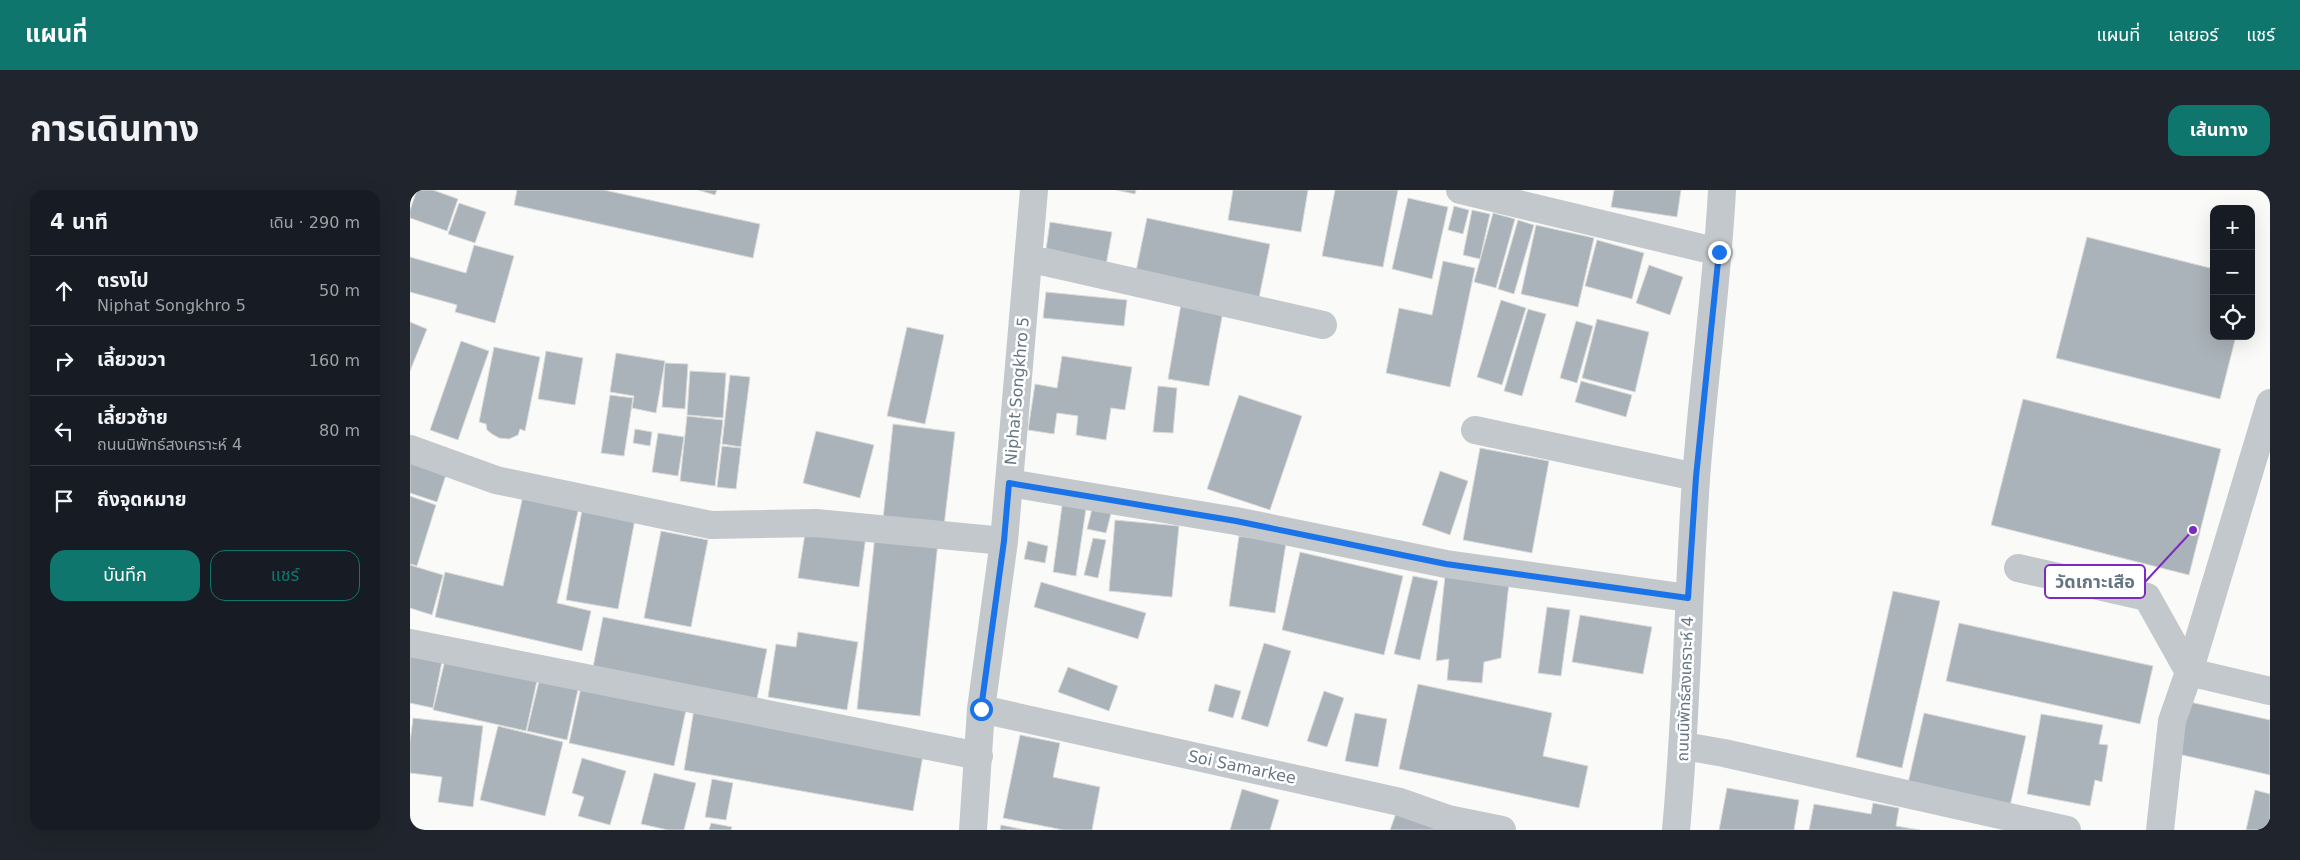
<!DOCTYPE html>
<html lang="th">
<head>
<meta charset="utf-8">
<style>
	body { margin:0; font-family:"DejaVu Sans","Noto Sans Thai",sans-serif; background:#20242c; color:#f1f3f6 }
	.controls { position:absolute; right:15px; top:15px; display:grid; overflow:hidden; border-radius:10px; box-shadow:0 5px 20px #0002 }
	.controls button { width:45px; height:45px; display:grid; place-items:center; padding:0; border:0; border-bottom:1px solid #363941; background:#171b24; color:#f1f3f6; font:25px sans-serif }
	.stop { position:absolute; width:15px; height:15px; margin:-11px; border:4px solid #1a73e8; border-radius:50%; background:#fff }
	.stop.end { background:#1a73e8; border-color:#fff; box-shadow:0 1px 5px #0008 }
	.list { margin:0; padding:0; list-style:none }
	h2 { display:flex; justify-content:space-between; align-items:center; height:65px; margin:0; padding:0 20px; font-size:21px }
	h2 small { font-size:16px; font-weight:400; color:#9ea1a6 }
	.list li { display:grid; grid-template-columns:32px 1fr auto; gap:15px; align-items:center; box-sizing:border-box; height:70px; padding:0 20px; border-top:1px solid #363941 }
	.list b { display:block; font-size:19px; white-space:nowrap }
	.list p { margin:0; font-size:16px; white-space:nowrap; color:#9ea1a6 }
	.list em { font-size:16px; font-style:normal; color:#9ea1a6 }
	.actions { display:flex; gap:10px; padding:15px 20px }
	.actions a { flex:1; padding:11px 0; border:1px solid #0f766e; border-radius:15px; text-align:center; font-size:18px; color:#0f766e }
	.actions .main { background:#0f766e; color:#fff }
	.icon { flex:none; width:28px; height:28px; fill:none; stroke:currentColor; stroke-width:2; stroke-linecap:round; stroke-linejoin:round }
	.map { position:relative; flex:none; width:1860px; height:640px; overflow:hidden; border-radius:15px }
	header { display:flex; align-items:center; gap:30px; box-sizing:border-box; height:70px; padding:0 25px; background:#0f766e; color:#fff }
	header strong { font-size:24px }
	nav { display:flex; gap:28px; margin-inline-start:auto; font-size:18px }
	.intro { display:flex; align-items:center; justify-content:space-between; box-sizing:border-box; height:120px; padding:0 30px }
	h1 { margin:0; font-size:35px }
	.button { padding:12px 22px; border-radius:15px; background:#0f766e; color:#fff; font-size:18px; font-weight:700 }
	main { display:flex; gap:30px; padding:0 30px }
	aside { flex:1; background:#171b24; border-radius:15px; box-shadow:0 5px 20px #0002 }
	.map>svg:first-child { display:block }
	.building { fill:#aab3b9; stroke:#dcdcda }
	.lines { fill:none; stroke-linecap:round; stroke-linejoin:round }
	.minor { stroke:#c3c8cc; stroke-width:28 }
	.route { stroke:#1a73e8; stroke-width:6 }
	.labels { text-anchor:middle; dominant-baseline:central; stroke-width:5; stroke-linejoin:round; paint-order:stroke }
	.street-label { font-size:16px; fill:#657683; stroke:#fff }
	.leader { fill:none; stroke:#7b2cbf; stroke-width:2 }
	.callout-dot { fill:#7b2cbf; stroke:#fff; stroke-width:2 }
	.callout { fill:#fff; stroke:#7b2cbf; stroke-width:2 }
	.callout-label { font-size:18px; text-anchor:middle; font-weight:bold; fill:#657683 }
</style>
</head>
<body>
<header>
<strong>แผนที่</strong>
<nav><a>แผนที่</a><a>เลเยอร์</a><a>แชร์</a></nav>
</header>
<div class="intro"><h1>การเดินทาง</h1><a class="button">เส้นทาง</a></div>
<main>
<aside>
<h2>4 นาที<small>เดิน · 290 m</small></h2>
<ul class="list">
<li><svg class="icon" aria-label="ahead" viewBox="0 0 24 24"><path d="M12 20V5M6 11l6-6 6 6"/></svg><div><b>ตรงไป</b><p>Niphat Songkhro 5</p></div><em>50 m</em></li>
<li><svg class="icon" aria-label="right" viewBox="0 0 24 24"><path d="M7 20v-9h11M14 6l5 5-5 5"/></svg><div><b>เลี้ยวขวา</b></div><em>160 m</em></li>
<li><svg class="icon" aria-label="left" viewBox="0 0 24 24"><path d="M17 20v-9H6M10 6l-5 5 5 5"/></svg><div><b>เลี้ยวซ้าย</b><p>ถนนนิพัทธ์สงเคราะห์ 4</p></div><em>80 m</em></li>
<li><svg class="icon" aria-label="arrive" viewBox="0 0 24 24"><path d="M6 21V4h12l-3 4 3 4H6"/></svg><div><b>ถึงจุดหมาย</b></div></li>
</ul>
<div class="actions"><a class="main">บันทึก</a><a>แชร์</a></div>
</aside>
<div class="map">
<svg width="1860" height="640" viewBox="0 0 1860 640">
	<rect width="100%" height="100%" fill="#fafaf8"/>
	<path class="building" d="M7 0H23L48 9 37 41 0 28V20Z
		M107 0H194L350 34 343 68 104 15Z
		M288 0H307L305 5Z
		M706 0H726L725 4Z
		M823 0H898L891 42 818 30Z
		M925 0H988L973 77 912 66Z
		M1204 0H1271L1267 27 1201 17Z
		M998 8 1038 17 1022 89 982 79Z
		M49 13 76 22 65 53 38 44Z
		M1044 16 1059 20 1053 44 1038 40Z
		M1062 20 1080 24 1070 69 1053 65Z
		M1083 23 1105 29 1086 98 1064 92Z
		M737 28 860 54 849 108 726 81Z
		M1108 30 1124 35 1104 104 1088 99Z
		M640 32 702 42 696 75 635 66Z
		M1126 35 1184 48 1168 117 1111 104Z
		M1677 47 1804 79V146H1826L1810 209 1646 168Z
		M1187 50 1234 63 1222 109 1175 96Z
		M64 55 104 66 85 133 45 122 47 115 0 102V67L56 83Z
		M1033 71 1065 78 1040 197 976 183 989 118 1022 125Z
		M1239 75 1273 87 1260 125 1226 113Z
		M636 102 717 110 714 136 633 128Z
		M1091 110 1116 118 1092 195 1067 187Z
		M771 114 813 122 799 196 758 189Z
		M1118 119 1136 124 1112 206 1094 201Z
		M1187 129 1239 142 1225 202 1172 188Z
		M1166 131 1183 136 1167 193 1150 188Z
		M0 132 17 139 0 181Z
		M497 137 534 145 515 234 477 226Z
		M51 151 79 161 48 250 20 240Z
		M84 157 130 167 115 241 110 239 108 245 99 249 89 248 82 244 77 240 76 234 69 232Z
		M136 161 173 168 165 215 128 209Z
		M206 163 255 171 246 223 222 218 224 206 200 202Z
		M652 166 722 177 715 220 701 218 696 250 666 245 668 226 647 223 644 244 618 240 625 194 647 198Z
		M255 173 278 174 275 219 252 217Z
		M280 181 316 183 313 228 277 225Z
		M320 185 340 187 331 257 312 254Z
		M1171 191 1222 205 1216 227 1165 212Z
		M748 196 767 198 763 243 743 242Z
		M200 205 223 208 214 266 191 263Z
		M829 205 892 226 860 320 797 299Z
		M1613 209 1811 259 1779 385 1581 335Z
		M277 226 313 230 305 296 270 291Z
		M483 234 545 242 534 336 473 329Z
		M225 239 242 242 240 256 223 253Z
		M406 241 464 255 450 308 393 293Z
		M248 243 274 247 268 286 242 282Z
		M312 256 331 258 326 299 307 297Z
		M1070 258 1139 271 1122 363 1053 350Z
		M0 270 37 282 27 312 0 303Z
		M1030 281 1058 291 1040 345 1012 335Z
		M114 301 170 313 147 413 181 421 172 461 25 427 35 382 93 396Z
		M0 306 26 315 7 376 0 374Z
		M653 309 677 312 666 386 643 382Z
		M684 311 703 316 696 343 677 339Z
		M173 314 226 324 208 419 156 410Z
		M705 330 769 336 762 407 699 401Z
		M396 337 456 346 449 397 388 388Z
		M251 341 298 350 281 437 234 428Z
		M465 345 528 352 510 526 447 519Z
		M829 346 876 353 865 423 819 416Z
		M683 348 696 350 688 388 674 385Z
		M618 351 638 356 635 373 614 369Z
		M890 362 993 386 974 465 872 440Z
		M0 375 33 385 22 425 0 418Z
		M1003 386 1028 391 1010 470 984 464Z
		M1035 386 1099 393 1091 468 1074 472 1072 493 1037 490 1039 469 1026 471Z
		M631 392 736 423 728 449 624 417Z
		M1483 401 1530 411 1492 578 1446 567Z
		M1137 417 1160 420 1151 486 1128 483Z
		M1170 425 1242 437 1233 484 1162 472Z
		M193 427 357 459 347 509 183 477Z
		M1549 433 1743 476 1730 534 1536 491Z
		M388 442 448 452 437 520 358 507 366 454 386 457Z
		M854 453 881 461 858 537 831 529Z
		M0 459 33 466 23 518 0 513Z
		M36 466 128 486 116 541 23 520Z
		M658 477 708 496 699 521 648 502Z
		M130 487 169 495 157 550 117 541Z
		M805 494 831 501 823 528 798 521Z
		M1008 494 1142 523 1133 566 1178 576 1169 618 989 579Z
		M171 497 276 520 264 576 159 553Z
		M914 501 934 508 917 557 897 551Z
		M1780 512 1860 530V585L1768 564Z
		M284 519 514 560 503 621 274 580Z
		M945 523 977 529 968 577 935 571Z
		M1514 523 1616 546 1600 616 1498 593Z
		M1631 524 1693 535 1689 554 1698 555 1692 592 1685 590 1680 616 1617 604Z
		M3 528 73 536 63 617 28 612 32 587 0 583V552Z
		M88 536 153 552 135 626 70 610Z
		M610 545 650 553 643 587 690 597 682 640H653L593 628Z
		M172 568 216 581 200 635 168 626 174 607 162 603Z
		M244 583 286 593 274 640H258L231 634Z
		M302 589 323 593 316 630 295 627Z
		M1317 598 1389 610 1384 640H1309Z
		M832 599 869 610 860 640H820Z
		M1845 600 1860 604V640H1836Z
		M990 612 1033 640H980Z
		M1463 613 1489 618 1486 636 1510 640H1399L1404 614 1461 624Z
		M301 633 322 637 321 640H299Z
		M591 635 616 640H590Z"/>
	<g class="lines">
		<path class="minor" d="M1050 0 1309 62
			M618 68 913 135
			M1860 213 1779 482 1860 501
			M1065 240 1286 287
			M0 259 86 290 301 335 406 333 594 351
			M599 293 826 331 1036 374 1278 408
			M1608 378 1737 407 1779 482 1762 531 1750 640
			M0 453 569 566
			M571 519 990 612 1038 629 1092 640
			M1274 556 1314 563 1657 640
			M563 640 571 519 594 351 624 0
			M1266 640C1277 523 1278 406 1286 289 1293 193 1307 97 1312 0"/>
	</g>
	<g class="lines">
		<path class="route" d="M571 519 594 351 599 293 826 331 1036 374 1278 408 1286 287 1309 62"/>
	</g>
	<g class="labels">
		<g class="street-label">
			<text transform="translate(607 201) rotate(-85)">Niphat Songkhro 5</text>
			<text transform="translate(1275 499) rotate(-88)">ถนนนิพัทธ์สงเคราะห์ 4</text>
			<text transform="translate(832 577) rotate(12)">Soi Samarkee</text>
		</g>
	</g>
	<path class="leader" d="M1783 340L1735 392"/>
	<circle class="callout-dot" cx="1783" cy="340" r="5"/>
	<rect class="callout" x="1635" y="375" width="100" height="33" rx="5"/>
	<g class="callout-label">
		<text x="1685" y="398">วัดเกาะเสือ</text>
	</g>
</svg>
<div class="controls">
<button>+</button>
<button>−</button>
<button><svg class="icon" aria-label="locate" viewBox="0 0 24 24"><circle cx="12" cy="12" r="6"/><path d="M12 2v4M12 18v4M2 12h4M18 12h4"/></svg></button>
</div>
<div class="stop" style="left:571px;top:519px"></div>
<div class="stop end" style="left:1309px;top:62px"></div>
</div>
</main>
</body>
</html>
